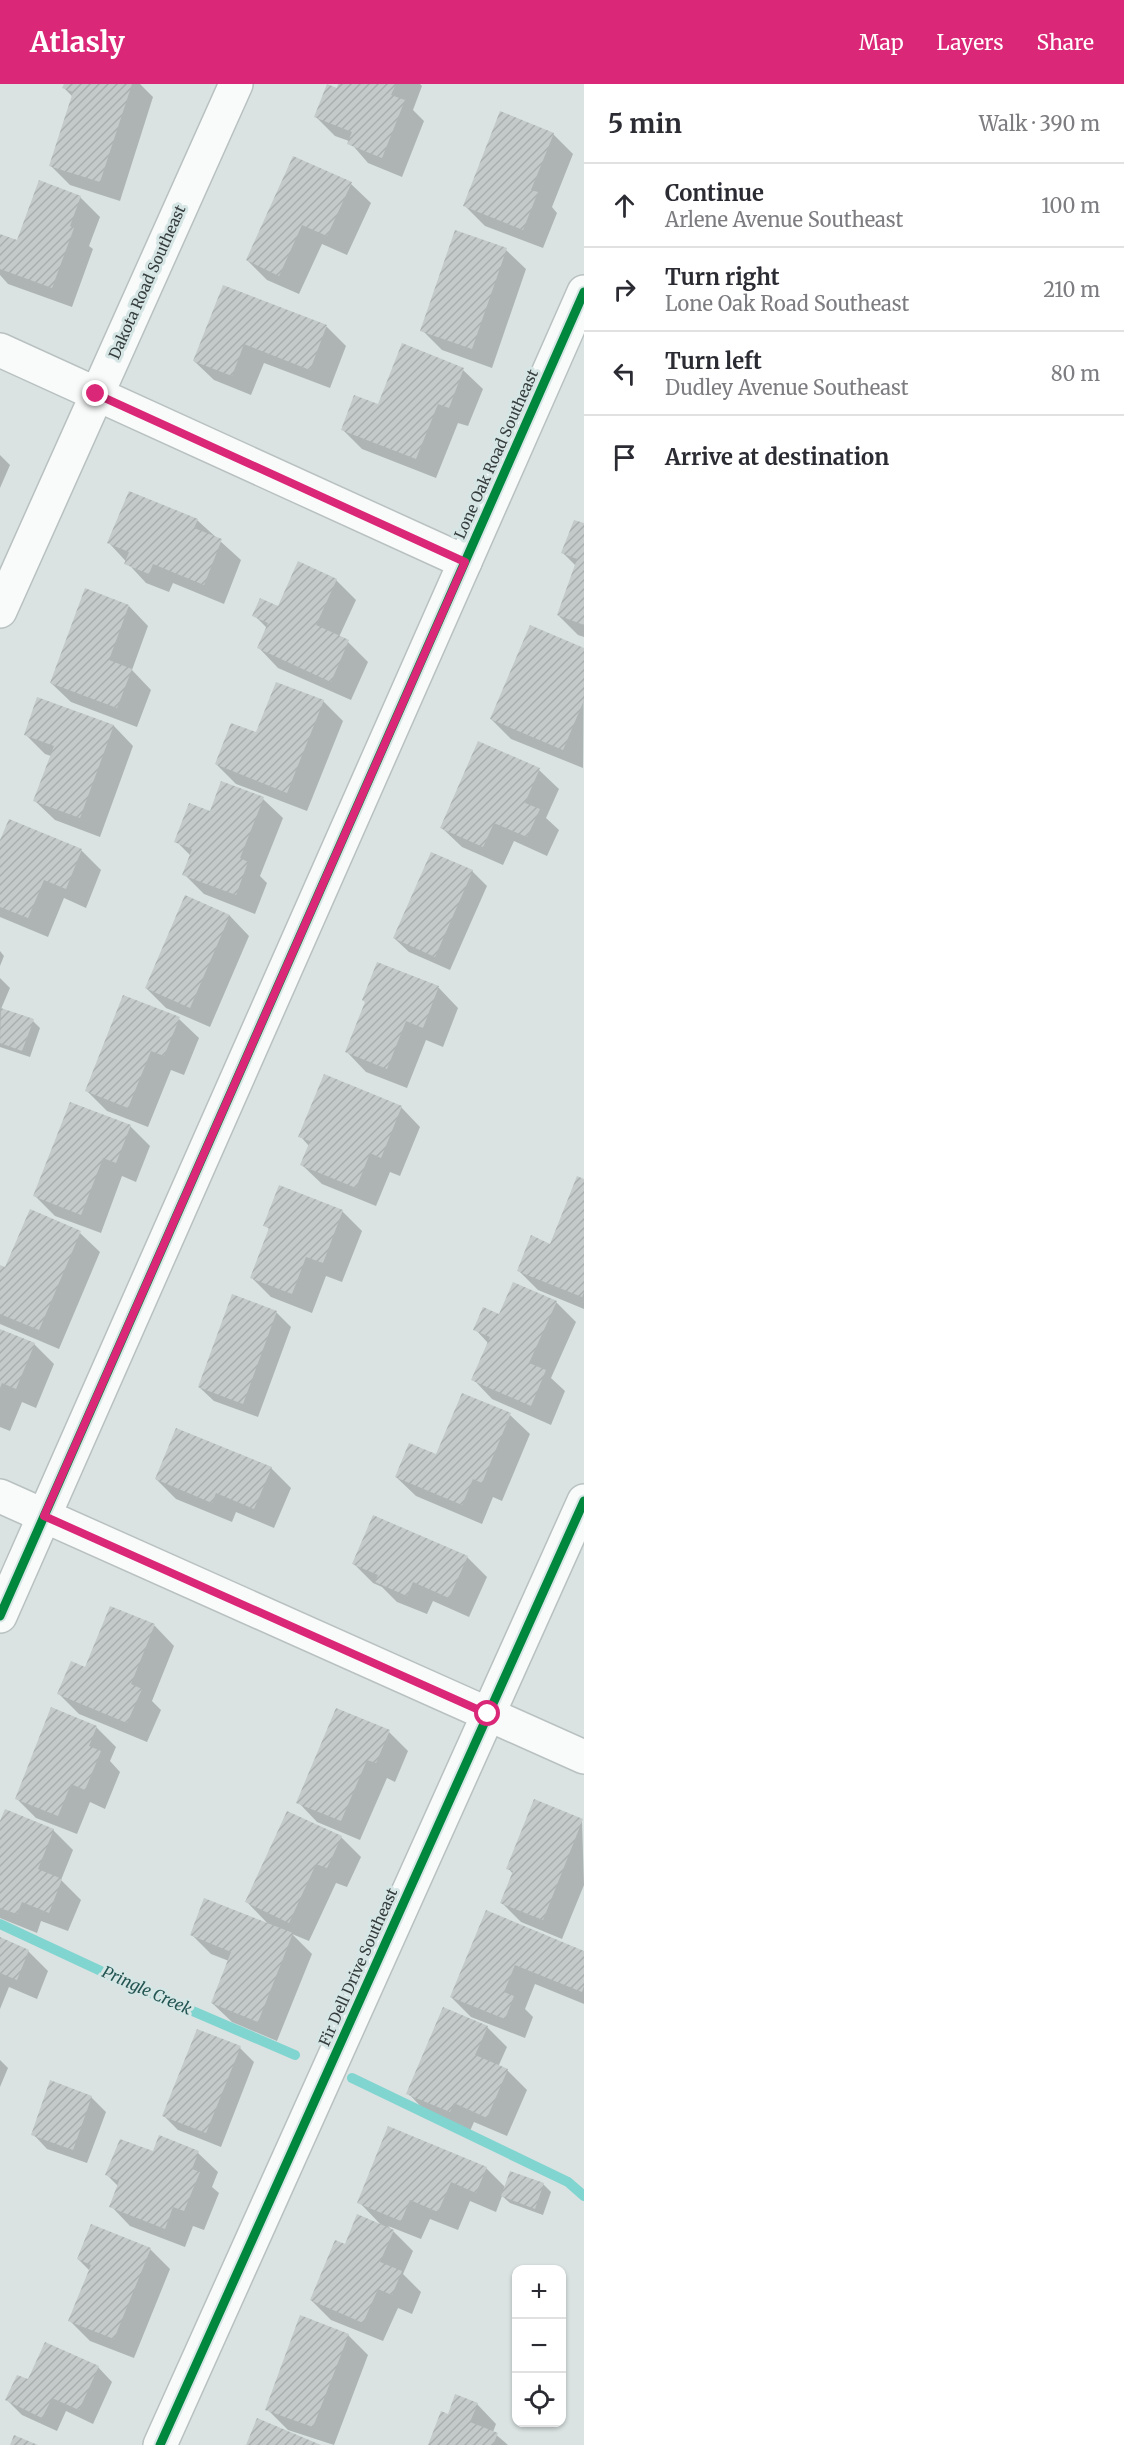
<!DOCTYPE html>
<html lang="en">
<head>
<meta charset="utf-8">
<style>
	body { margin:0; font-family:Merriweather,serif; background:#f7f7f7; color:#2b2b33 }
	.controls { position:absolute; right:18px; bottom:18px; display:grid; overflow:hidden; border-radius:12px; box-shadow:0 2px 4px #0004 }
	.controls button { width:54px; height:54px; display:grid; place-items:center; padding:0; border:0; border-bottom:2px solid #e1e1e2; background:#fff; color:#2b2b33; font:30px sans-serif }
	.stop { position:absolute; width:18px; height:18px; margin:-14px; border:4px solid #db2777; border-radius:50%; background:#fff }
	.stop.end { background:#db2777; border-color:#fff; box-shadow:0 2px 6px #0008 }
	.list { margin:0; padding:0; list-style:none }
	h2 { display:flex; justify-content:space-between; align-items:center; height:78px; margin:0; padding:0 24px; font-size:26px }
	h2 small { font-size:20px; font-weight:400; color:#7c7c81 }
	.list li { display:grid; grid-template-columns:39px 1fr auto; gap:18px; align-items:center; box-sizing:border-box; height:84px; padding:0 24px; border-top:2px solid #e1e1e2 }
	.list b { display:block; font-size:22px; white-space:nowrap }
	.list p { margin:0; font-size:20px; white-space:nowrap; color:#7c7c81 }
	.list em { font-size:20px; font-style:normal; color:#7c7c81 }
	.icon { flex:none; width:33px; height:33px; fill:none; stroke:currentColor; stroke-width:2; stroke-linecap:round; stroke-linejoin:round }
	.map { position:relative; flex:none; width:584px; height:2361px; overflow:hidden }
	header { display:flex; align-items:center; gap:36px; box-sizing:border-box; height:84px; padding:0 30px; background:#db2777; color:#fff }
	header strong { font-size:28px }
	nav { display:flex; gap:33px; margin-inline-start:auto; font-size:21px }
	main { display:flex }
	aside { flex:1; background:#fff }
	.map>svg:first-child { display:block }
	.shadow { fill:#0003 }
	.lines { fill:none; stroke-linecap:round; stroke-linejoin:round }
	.stream { stroke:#81d5d0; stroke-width:10 }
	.building { fill:url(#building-hatch) }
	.minor-casing { stroke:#b9c0c0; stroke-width:36 }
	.tertiary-casing { stroke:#b9c0c0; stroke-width:36 }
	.minor { stroke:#f9fbfb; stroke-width:33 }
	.tertiary { stroke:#f9fbfb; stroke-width:33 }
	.cycleway-casing { stroke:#d6e6e5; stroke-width:13 }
	.cycleway { stroke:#00873e; stroke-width:9 }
	.route { stroke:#db2777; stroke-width:8 }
	.labels { text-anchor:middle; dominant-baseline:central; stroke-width:6; stroke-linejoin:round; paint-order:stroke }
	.street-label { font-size:15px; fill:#363d3d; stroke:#d6e6e5 }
	.water-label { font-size:16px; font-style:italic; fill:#235553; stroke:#d6e6e5 }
</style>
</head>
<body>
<header>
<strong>Atlasly</strong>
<nav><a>Map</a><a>Layers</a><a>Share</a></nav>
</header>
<main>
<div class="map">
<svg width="584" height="2361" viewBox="0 0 584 2361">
	<defs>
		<pattern id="building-hatch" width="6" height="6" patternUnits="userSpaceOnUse" patternTransform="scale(1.5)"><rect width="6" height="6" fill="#c4caca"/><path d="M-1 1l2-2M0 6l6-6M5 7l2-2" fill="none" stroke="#a9aeae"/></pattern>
	</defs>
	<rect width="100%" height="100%" fill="#dae2e2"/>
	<path class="shadow" d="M65 0H140L153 13 120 117 70 101 50 81 73 13 64 4Z
		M340 0H420L422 2 413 26 424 37 402 93 368 79 349 57 335 52 315 32Z
		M553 50 573 70 552 123 557 129 543 164 485 142 465 122Z
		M351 100 371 119 347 171 322 160 299 210 267 196 247 176Z
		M80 113 100 133 89 162 93 165 72 223 8 200 0 191V152L18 158Z
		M506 166 526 185 492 284 442 266 422 246Z
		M223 203 327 243 346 262 330 304 264 279 251 311 214 296 194 277Z
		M403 261 463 286 483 305 468 342 458 339 436 394 362 365 342 345 378 322Z
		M0 371 10 381 0 404Z
		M197 436 241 476 224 520 173 499 169 508 146 499 109 459Z
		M575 438 584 441V553L578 551 558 531 576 482 563 469Z
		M336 496 356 516 339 553 348 558 368 578 351 616 278 584 259 564 267 544 254 531 279 524Z
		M129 522 148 542 132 586 151 606 137 643 71 618 51 599Z
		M530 543 584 566 583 684 511 655 491 635Z
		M38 615 114 642 133 662 100 753 55 736 35 717 51 672 45 670 25 650Z
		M323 617 343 637 307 727 236 700 216 680 257 650Z
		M539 686 559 705 546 734 559 746 547 772 514 757 503 781 462 763 442 744Z
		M263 715 283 734 260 792 267 799 255 830 204 810 184 790 191 772 176 757 211 729Z
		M0 760 81 766 101 786 86 824 64 814 48 853 0 833Z
		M431 770 472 787 487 802 450 886 409 868 394 854Z
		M185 813 230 832 249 852 210 943 166 924 146 904Z
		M0 867 4 872 0 882Z
		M378 879 439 904 458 924 443 963 426 956 407 1004 366 988 347 968 366 919Z
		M0 894 10 904 1 925 33 937 40 944 30 973 0 963Z
		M179 935 199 954 184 991 171 986 148 1043 107 1027 87 1007Z
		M401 1023 420 1043 400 1092 390 1088 376 1122 322 1100 302 1081 309 1062 300 1052Z
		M130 1042 150 1062 136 1098 122 1092 101 1149 55 1132 35 1112Z
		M578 1094 584 1096V1225L538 1206 518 1186 550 1161Z
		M342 1127 362 1147 342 1198 326 1192 312 1229 271 1213 251 1193 270 1146 265 1141Z
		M80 1149 100 1168 59 1265 0 1240V1183L6 1185Z
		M556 1218 576 1238 551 1294 565 1307 551 1341 492 1315 473 1295 488 1259 475 1245 499 1232Z
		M276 1228 291 1243 258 1333 214 1317 199 1303Z
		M0 1246 34 1260 54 1280 36 1324 22 1318 10 1347 0 1343Z
		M462 1311 510 1331 530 1350 502 1417 493 1413 482 1440 416 1412 396 1393 436 1372Z
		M271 1384 291 1404 274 1444 236 1428 232 1438 176 1415 156 1395Z
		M467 1473 487 1493 469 1533 433 1517 427 1530 397 1518 382 1503 373 1499 354 1480Z
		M111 1524 155 1542 174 1562 152 1617 161 1626 147 1658 79 1630 59 1610 86 1585Z
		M96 1643 116 1663 110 1677 120 1688 105 1725 90 1718 77 1750 36 1734 16 1714Z
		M389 1648 408 1667 395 1698 387 1694 360 1756 317 1738 298 1718Z
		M582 1736 584 1801 562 1855 521 1838 502 1819 513 1790 508 1784Z
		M0 1741 53 1746 73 1766 61 1796 81 1816 68 1847 41 1837 37 1849 0 1834Z
		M341 1753 361 1773 347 1803 336 1799 309 1857 292 1850 312 1870 277 1957 232 1938 212 1919 229 1877 211 1870 191 1850 270 1842 247 1818Z
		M486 1828 584 1868V1920L535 1900 525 1925 533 1933 525 1954 471 1933 451 1913Z
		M0 1855 28 1867 48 1887 37 1915 9 1903 0 1925Z
		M487 1943 507 1963 498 1983 507 1986 527 2006 507 2052 474 2038 470 2047 427 2029 408 2009Z
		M240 1964 254 1978 221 2063 178 2046 164 2032Z
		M0 1976 8 1984 0 2003Z
		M91 2013 106 2028 87 2079 47 2065 33 2050Z
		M153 2069H198L218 2088 212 2103 219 2109 204 2146 193 2142 185 2163 130 2142 111 2122 118 2102 107 2091Z
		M486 2084 506 2104 543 2100 551 2108 543 2131 510 2119 502 2112 496 2128 470 2117 458 2146 430 2135 421 2155 388 2142 413 2167 403 2190 421 2208 412 2230 398 2224 383 2257 331 2236 311 2216 346 2162 383 2143 359 2118Z
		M150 2165 170 2185 134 2274 90 2257 70 2237 90 2187 78 2175Z
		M348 2251 368 2271 334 2361 288 2346 267 2325Z
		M98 2283 112 2298 93 2340 66 2327 57 2347 22 2331 7 2316 29 2297Z
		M477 2320 496 2340 493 2348 508 2361H430L448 2332Z"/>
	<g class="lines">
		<path class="stream" d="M0 1840 118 1895 295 1971
			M352 1994 568 2098 584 2112"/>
	</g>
	<path class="building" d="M64 0H132L100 98 49 82 73 8 62 4Z
		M327 0 337 4 338 0H396L391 11 405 16 382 74 347 60 352 48 314 33Z
		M500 27 554 49 531 106 538 108 523 146 463 122Z
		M293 72 352 98 327 152 302 141 279 192 246 176Z
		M39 96 81 112 70 142 74 144 52 204 0 185V150L17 156Z
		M455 146 507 164 472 265 420 247Z
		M223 201 327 241 310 286 244 260 232 292 193 277Z
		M402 259 464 284 449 324 438 320 416 375 341 346 354 311 378 320Z
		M129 407 198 435 194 444 222 455 204 501 153 480 149 490 124 480 129 468 107 459Z
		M574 436 584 439V541L557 531 577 475 561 469Z
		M298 477 337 495 316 541 349 556 331 598 257 564 268 539 252 532 260 514 278 522Z
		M85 504 129 521 109 576 132 585 117 624 50 599Z
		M530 541 584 564V616L563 666 490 635Z
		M276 598 324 616 287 709 215 680 231 639 256 648Z
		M37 613 114 641 80 734 33 717 54 662 24 651Z
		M478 657 540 684 525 719 540 725 527 753 494 739 483 763 440 744Z
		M221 697 264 713 240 774 248 778 236 811 182 791 192 765 174 758 189 719 210 727Z
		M9 735 82 765 66 805 44 796 28 834 0 823V756Z
		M431 768 473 786 435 873 393 854Z
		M185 811 230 831 190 924 145 904Z
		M377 878 439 902 423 944 406 937 387 985 345 968 365 918 362 916Z
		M123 911 180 933 164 972 151 967 128 1024 85 1007Z
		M1 924 34 935 22 967 0 959Z
		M324 990 402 1022 381 1074 370 1069 356 1104 300 1081 310 1057 298 1053Z
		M70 1018 131 1041 116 1079 103 1074 81 1131 33 1112Z
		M577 1092 584 1095V1208L582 1213 517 1187 531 1151 550 1160Z
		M279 1101 343 1126 323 1179 306 1173 292 1210 250 1194 269 1144 263 1142Z
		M30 1125 81 1147 39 1246 0 1230V1181L5 1183Z
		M513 1198 557 1217 529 1279 546 1286 531 1322 471 1296 490 1253 473 1246 483 1223 499 1230Z
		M232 1210 277 1227 243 1320 198 1303Z
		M0 1245 35 1259 16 1305 2 1299 0 1304Z
		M462 1309 511 1329 482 1399 473 1395 462 1421 395 1393 409 1359 436 1370Z
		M176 1344 272 1383 254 1425 216 1409 212 1419 155 1395Z
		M373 1431 468 1472 449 1514 413 1498 407 1512 375 1498 378 1491 352 1480Z
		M110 1522 155 1540 131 1600 142 1605 127 1639 57 1610 71 1577 85 1583Z
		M51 1623 97 1642 89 1662 101 1667 85 1706 71 1700 58 1732 15 1715Z
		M336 1624 390 1646 376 1679 367 1676 341 1737 296 1719Z
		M534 1715 583 1735 543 1836 500 1819 513 1787 506 1785Z
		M5 1725 54 1745 38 1785 62 1795 49 1829 22 1818 17 1830 0 1824V1737Z
		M287 1727 342 1752 327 1784 316 1780 289 1839 245 1818Z
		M204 1814 293 1849 258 1938 211 1919 231 1868 190 1851Z
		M486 1826 584 1867V1902L582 1908 515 1881 504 1908 514 1912 505 1935 450 1913Z
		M0 1853 29 1866 17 1896 0 1889Z
		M443 1923 488 1942 475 1971 508 1985 487 2034 454 2019 450 2028 406 2010Z
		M197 1945 241 1962 206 2049 162 2032Z
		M50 1996 92 2012 73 2066 31 2051Z
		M388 2042 487 2083 476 2109 451 2098 438 2128 410 2116 401 2137 357 2119Z
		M159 2051 199 2067 192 2085 200 2088 184 2127 173 2123 165 2145 109 2123 119 2097 105 2091 120 2055 153 2067Z
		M510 2087 544 2099 535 2125 501 2112Z
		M357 2130 394 2146 380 2178 402 2187 392 2211 378 2205 363 2239 310 2216 335 2156 345 2160Z
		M91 2140 151 2164 114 2255 68 2237 91 2181 77 2175Z
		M300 2231 349 2250 313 2343 265 2326Z
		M45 2258 99 2282 79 2326 52 2314 42 2334 5 2316 17 2291 28 2295Z
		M455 2310 478 2319 470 2338 498 2349 493 2361H428L441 2327 448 2330Z
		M257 2334 321 2361H246Z
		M14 2351 38 2361H10Z"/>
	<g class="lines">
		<defs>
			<path id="minor" d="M0 266 465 478
				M0 527 236 0
				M0 1412 584 1673
				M160 2361 584 1417"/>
			<path id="tertiary" d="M0 1532 584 208"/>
		</defs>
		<use href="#minor" class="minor-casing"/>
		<use href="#tertiary" class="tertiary-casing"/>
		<use href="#minor" class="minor"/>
		<use href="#tertiary" class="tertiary"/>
		<defs>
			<path id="cycleway" d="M0 1532 584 208
				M160 2361 584 1417"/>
		</defs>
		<use href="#cycleway" class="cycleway-casing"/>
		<use href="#cycleway" class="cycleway"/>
	</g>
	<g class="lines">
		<path class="route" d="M96 310 465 478 44 1432 488 1630"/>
	</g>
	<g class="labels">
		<g class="street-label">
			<text transform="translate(147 198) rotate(-66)">Dakota Road Southeast</text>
			<text transform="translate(496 370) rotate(-66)">Lone Oak Road Southeast</text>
			<text transform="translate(358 1883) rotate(-66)">Fir Dell Drive Southeast</text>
		</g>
		<g class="water-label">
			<text transform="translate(147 1906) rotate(24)">Pringle Creek</text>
		</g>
	</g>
</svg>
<div class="controls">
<button>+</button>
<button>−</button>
<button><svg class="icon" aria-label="locate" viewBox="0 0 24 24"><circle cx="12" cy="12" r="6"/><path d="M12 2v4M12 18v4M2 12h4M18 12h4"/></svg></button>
</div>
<div class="stop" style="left:488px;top:1630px"></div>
<div class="stop end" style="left:96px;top:310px"></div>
</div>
<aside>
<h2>5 min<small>Walk · 390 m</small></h2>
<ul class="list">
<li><svg class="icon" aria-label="ahead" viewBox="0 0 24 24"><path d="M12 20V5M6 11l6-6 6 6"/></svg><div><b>Continue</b><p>Arlene Avenue Southeast</p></div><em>100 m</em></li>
<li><svg class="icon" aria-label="right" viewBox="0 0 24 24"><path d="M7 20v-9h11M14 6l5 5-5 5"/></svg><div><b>Turn right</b><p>Lone Oak Road Southeast</p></div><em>210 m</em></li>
<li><svg class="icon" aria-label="left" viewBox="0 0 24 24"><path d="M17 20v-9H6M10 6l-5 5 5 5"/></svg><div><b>Turn left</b><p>Dudley Avenue Southeast</p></div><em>80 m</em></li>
<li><svg class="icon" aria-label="arrive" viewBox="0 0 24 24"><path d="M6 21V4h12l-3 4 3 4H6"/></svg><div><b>Arrive at destination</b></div></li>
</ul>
</aside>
</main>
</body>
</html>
